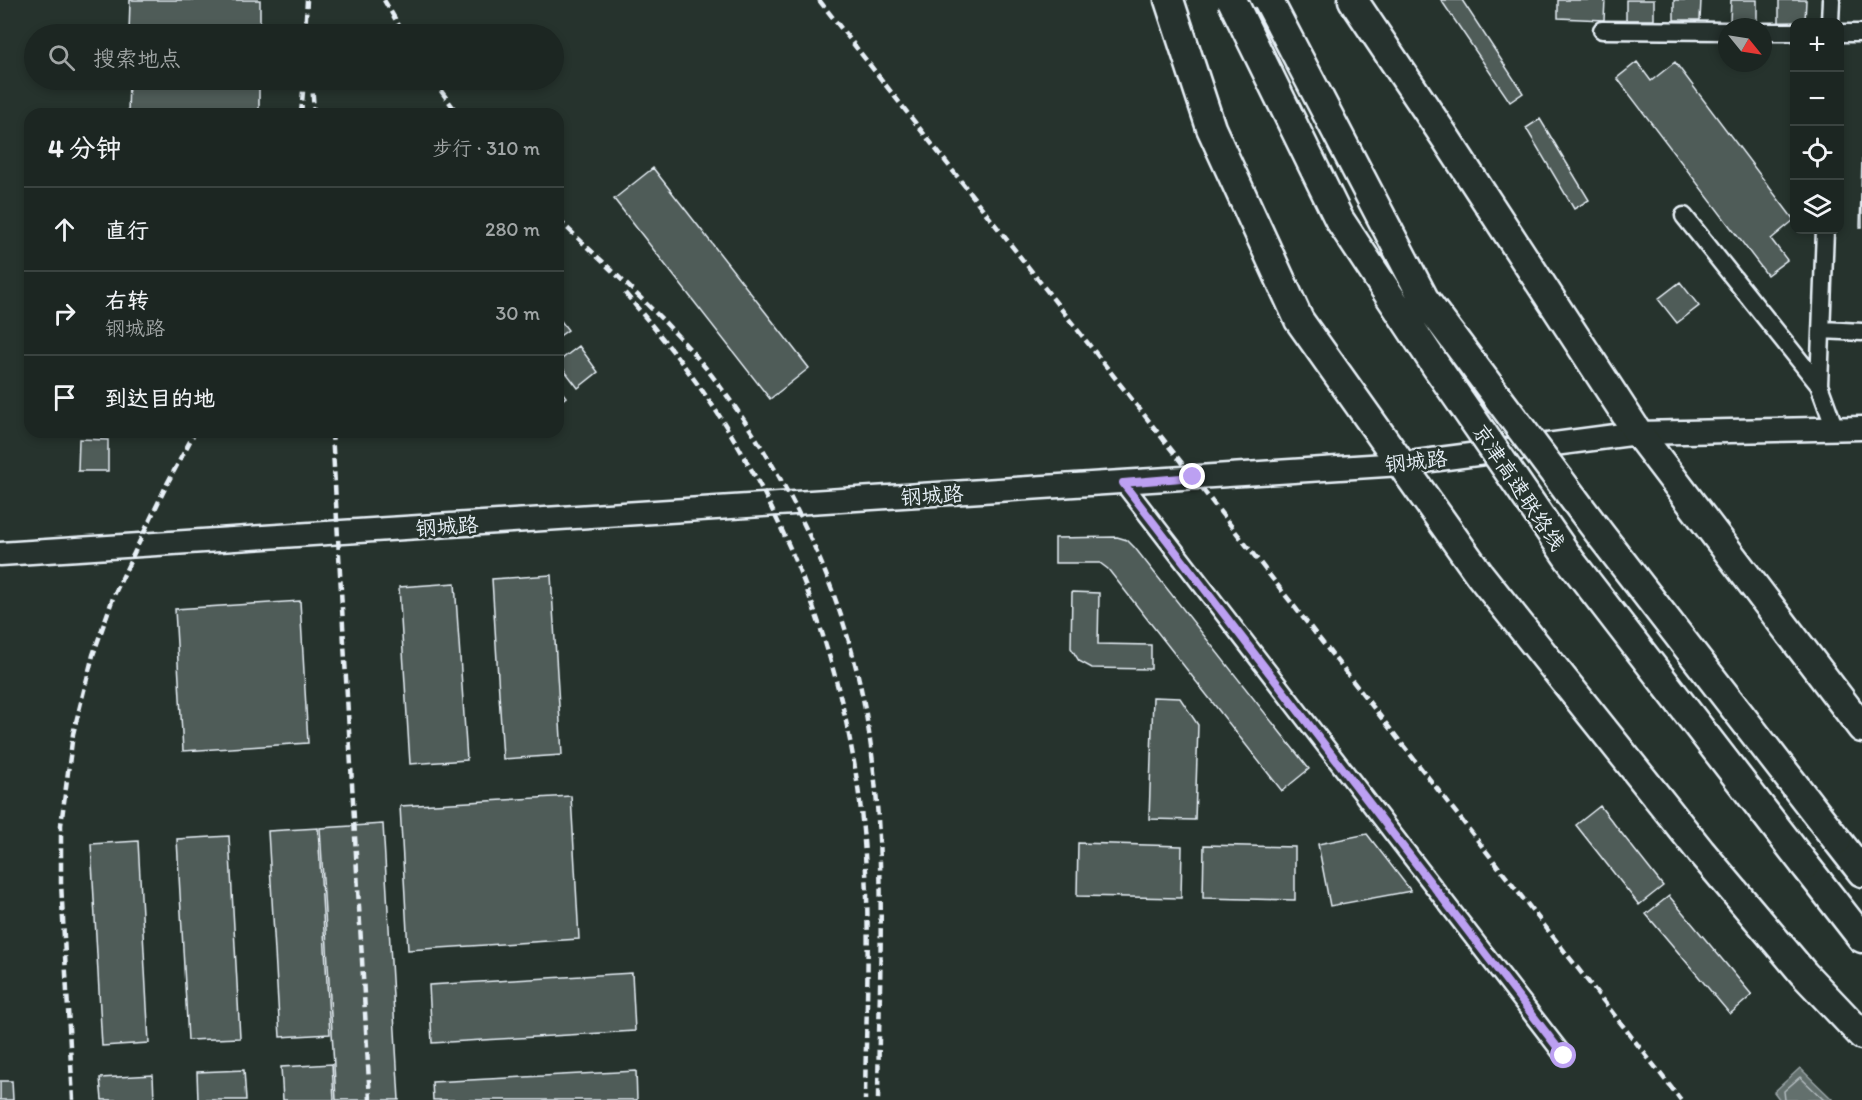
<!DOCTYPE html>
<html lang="zh">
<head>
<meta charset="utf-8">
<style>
	body { margin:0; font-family:Itim,"LXGW WenKai TC",sans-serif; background:#252e2a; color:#f1f3f6 }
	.controls { position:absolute; right:18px; top:18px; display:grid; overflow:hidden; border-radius:12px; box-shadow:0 3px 9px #0003 }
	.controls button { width:54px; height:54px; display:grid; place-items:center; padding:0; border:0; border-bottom:2px solid #3a4340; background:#1c2622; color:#f1f3f6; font:30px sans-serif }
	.compass { position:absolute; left:1718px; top:18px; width:54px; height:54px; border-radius:50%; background:#1c2622; box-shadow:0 3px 9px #0003; rotate:120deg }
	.stop { position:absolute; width:18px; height:18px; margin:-14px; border:4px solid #bca0f2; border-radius:50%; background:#fff }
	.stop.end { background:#bca0f2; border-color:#fff; box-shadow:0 2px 6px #0008 }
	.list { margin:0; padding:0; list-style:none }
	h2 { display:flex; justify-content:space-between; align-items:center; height:78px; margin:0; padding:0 24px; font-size:26px }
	h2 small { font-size:20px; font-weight:400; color:#a0a5a5 }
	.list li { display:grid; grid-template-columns:39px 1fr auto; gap:18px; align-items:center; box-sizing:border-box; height:84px; padding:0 24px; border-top:2px solid #3a4340 }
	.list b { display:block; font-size:22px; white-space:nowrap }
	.list p { margin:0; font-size:20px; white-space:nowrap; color:#a0a5a5 }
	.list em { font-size:20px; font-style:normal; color:#a0a5a5 }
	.icon { flex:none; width:33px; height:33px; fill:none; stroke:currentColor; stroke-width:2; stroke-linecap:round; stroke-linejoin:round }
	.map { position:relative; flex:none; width:1862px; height:1100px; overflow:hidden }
	.search { position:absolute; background:#1c2622; box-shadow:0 3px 9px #0003; left:24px; top:24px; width:540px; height:66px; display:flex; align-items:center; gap:15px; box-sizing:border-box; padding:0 21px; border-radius:33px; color:#a0a5a5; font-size:22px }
	.panel { position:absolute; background:#1c2622; box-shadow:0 3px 9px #0003; left:24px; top:108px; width:540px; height:330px; border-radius:18px }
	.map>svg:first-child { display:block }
	.water { fill:#636f6d; stroke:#98a3a5; stroke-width:1.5 }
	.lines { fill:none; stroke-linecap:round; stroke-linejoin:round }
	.shore { stroke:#b3bdc0; stroke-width:1.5 }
	.building { fill:#505c59; stroke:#e8f1f8; stroke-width:1.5 }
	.street-casing { stroke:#e8f1f8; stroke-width:21 }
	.secondary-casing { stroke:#e8f1f8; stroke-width:27 }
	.highway-casing { stroke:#e8f1f8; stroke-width:33 }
	.street { stroke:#26332d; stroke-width:16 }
	.secondary { stroke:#26332d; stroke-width:22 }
	.highway { stroke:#26332d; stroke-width:28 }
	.rail { stroke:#e8f1f8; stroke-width:4.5; stroke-dasharray:9 4.5; stroke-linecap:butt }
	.highway-bridge-casing { stroke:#e8f1f8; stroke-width:33; stroke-linecap:butt }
	.highway-bridge { stroke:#26332d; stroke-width:28 }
	.route { stroke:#bca0f2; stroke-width:8 }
	.labels { text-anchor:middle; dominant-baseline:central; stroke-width:5; stroke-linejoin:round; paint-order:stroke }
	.street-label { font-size:21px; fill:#e8f1f8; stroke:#26332d }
</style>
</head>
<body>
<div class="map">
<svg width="1862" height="1100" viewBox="0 0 1862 1100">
	<rect width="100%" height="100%" fill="#26332d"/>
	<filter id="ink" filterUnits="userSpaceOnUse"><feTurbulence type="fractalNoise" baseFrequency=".0167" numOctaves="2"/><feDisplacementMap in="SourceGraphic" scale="12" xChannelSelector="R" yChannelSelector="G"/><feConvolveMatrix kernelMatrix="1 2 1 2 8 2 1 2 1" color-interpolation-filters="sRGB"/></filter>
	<g filter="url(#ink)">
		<path class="water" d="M1800 1068 1833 1100H1780L1774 1092Z"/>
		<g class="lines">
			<path class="shore" d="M1785 1100 1784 1091 1800 1077 1824 1100"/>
		</g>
		<path class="building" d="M130 0H260V34H129Z
			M1441 0H1462L1523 93 1510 102Z
			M1558 0H1605L1604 20 1558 18Z
			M1626 0H1654V20H1626Z
			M1674 0H1701L1700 20H1674Z
			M1731 0H1757V21H1730Z
			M1779 0H1806L1805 22 1779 23Z
			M1637 62 1651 81 1675 62 1794 220 1771 239 1787 260 1767 275 1617 78Z
			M129 80H259V114H128Z
			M1540 119 1589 200 1574 209 1526 128Z
			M1862 159V227H1860Z
			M653 168 809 368 770 399 614 199Z
			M1680 282 1699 306 1677 323 1658 299Z
			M558 317 568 330 558 337Z
			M579 346 598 372 578 388 558 362Z
			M558 387 566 397 558 403Z
			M79 439 108 440V471H78Z
			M1117 537 1127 540 1135 548 1309 769 1282 791 1108 569 1100 563H1055V538Z
			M551 575 562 755 503 759 492 579Z
			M455 583 467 760 410 764 399 587Z
			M1072 592 1099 593 1098 644 1151 645V669L1092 668 1079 661 1071 648Z
			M300 601 308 743 183 751 175 609Z
			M1153 697 1180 698 1198 725 1195 820 1149 819Z
			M571 796 579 939 408 950 400 806Z
			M1600 806 1663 886 1639 905 1576 825Z
			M383 824 399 1100H336L320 828Z
			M318 828 330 1034 280 1037 268 831Z
			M1367 834 1411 891 1330 906 1318 844Z
			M229 836 240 1038 188 1040 177 839Z
			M138 841 149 1043 102 1046 91 844Z
			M1078 843 1182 846 1181 898 1077 896Z
			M1204 845 1295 847V900L1203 898Z
			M1669 896 1752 995 1730 1014 1646 914Z
			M632 973 635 1031 432 1043 429 985Z
			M332 1064 334 1100H283L281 1067Z
			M244 1070 246 1100H198L197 1072Z
			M636 1071 637 1100H433L432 1082Z
			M153 1075 154 1100H102L100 1078Z
			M0 1081H12L13 1100H0Z"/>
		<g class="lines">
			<defs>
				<path id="street" d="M1830 22 1831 0
					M1602 30 1727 31
					M1763 32H1794
					M1840 33H1862
					M1684 216 1819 385 1835 429
					M1822 330 1862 332
					M1819 385 1825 230
					M1123 483 1564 1056"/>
				<path id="secondary" d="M0 554 1401 464 1638 433 1862 428"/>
				<path id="highway" d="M1169 0 1211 128 1299 320 1480 575 1701 852 1804 974 1862 1035
					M1353 0 1447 140 1638 433 1862 728
					M1837 840 1862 872
					M1805 865 1862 938"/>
			</defs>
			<use href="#street" class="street-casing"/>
			<use href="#secondary" class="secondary-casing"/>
			<use href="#highway" class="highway-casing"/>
			<use href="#street" class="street"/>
			<use href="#secondary" class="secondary"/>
			<use href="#highway" class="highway"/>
			<path class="rail" d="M384 0 404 34
				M819 0 1681 1100
				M305 34 307 0
				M312 80 314 114
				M433 80 458 114
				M301 114 304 80
				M558 219C614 274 675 325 722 389 798 491 853 614 870 740 887 857 879 982 878 1100
				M625 293C662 337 699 382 729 431 805 555 852 696 864 841 871 927 866 1014 865 1100
				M332 432 370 1100
				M73 1100 61 883V825L73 734 93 655 114 595 168 482 195 432"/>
			<defs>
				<path id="highway-bridge" d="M1232 0 1339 219 1436 366 1570 560 1805 865
					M1268 0 1424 299 1600 534 1837 840"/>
			</defs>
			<use href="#highway-bridge" class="highway-bridge-casing"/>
			<use href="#highway-bridge" class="highway-bridge"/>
		</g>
	</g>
	<g class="lines" filter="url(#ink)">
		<path class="route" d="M1193 477 1123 483 1564 1056"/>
	</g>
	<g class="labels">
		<g class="street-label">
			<text transform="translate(1416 461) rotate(-6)">钢城路</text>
			<text transform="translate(1519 487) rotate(56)">京津高速联络线</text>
			<text transform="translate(932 495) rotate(-4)">钢城路</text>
			<text transform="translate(447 526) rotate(-4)">钢城路</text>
		</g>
	</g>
</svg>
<div class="controls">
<button>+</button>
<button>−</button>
<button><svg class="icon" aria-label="locate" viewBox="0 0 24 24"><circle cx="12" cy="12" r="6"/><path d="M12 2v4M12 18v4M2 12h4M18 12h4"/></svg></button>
<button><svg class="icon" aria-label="layers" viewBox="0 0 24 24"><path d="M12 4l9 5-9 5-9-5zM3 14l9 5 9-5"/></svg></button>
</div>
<svg class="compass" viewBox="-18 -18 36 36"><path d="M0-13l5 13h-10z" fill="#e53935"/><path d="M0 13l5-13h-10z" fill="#a0a5a5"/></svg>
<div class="stop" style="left:1564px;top:1056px"></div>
<div class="stop end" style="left:1193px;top:477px"></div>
<div class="search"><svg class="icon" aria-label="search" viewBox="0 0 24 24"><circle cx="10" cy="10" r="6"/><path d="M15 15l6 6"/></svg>搜索地点</div>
<section class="panel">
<h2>4 分钟<small>步行 · 310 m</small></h2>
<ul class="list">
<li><svg class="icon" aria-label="ahead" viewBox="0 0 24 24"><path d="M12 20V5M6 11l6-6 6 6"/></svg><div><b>直行</b></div><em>280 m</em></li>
<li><svg class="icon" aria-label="right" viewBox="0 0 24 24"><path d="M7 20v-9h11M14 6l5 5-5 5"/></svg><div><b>右转</b><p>钢城路</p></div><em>30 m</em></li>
<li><svg class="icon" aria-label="arrive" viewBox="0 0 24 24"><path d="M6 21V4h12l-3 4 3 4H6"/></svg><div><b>到达目的地</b></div></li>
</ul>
</section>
</div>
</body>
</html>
